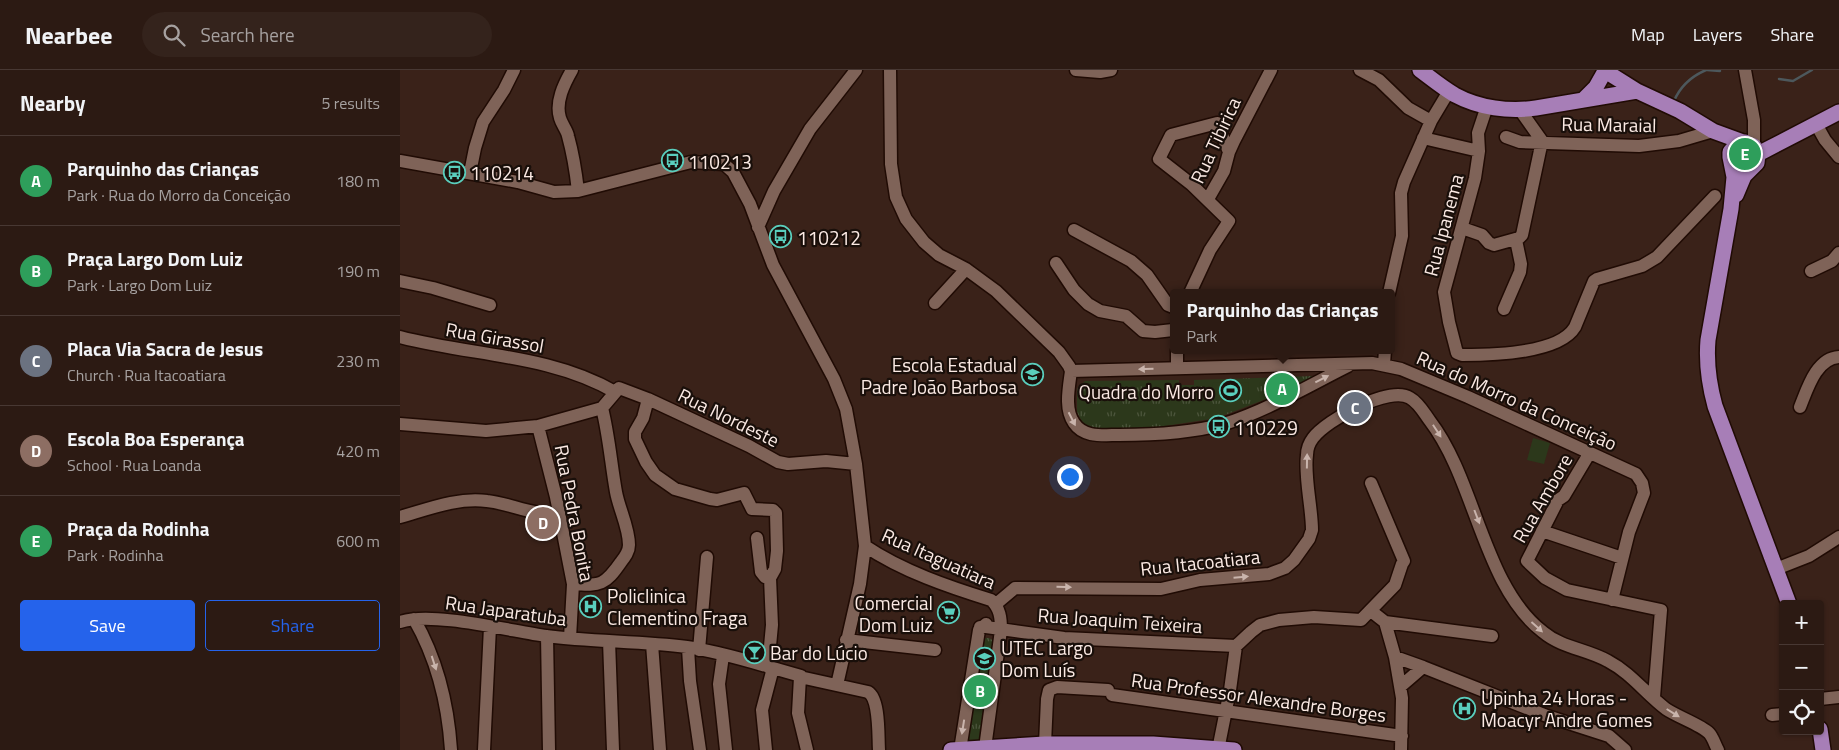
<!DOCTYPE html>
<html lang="en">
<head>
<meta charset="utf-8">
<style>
	body { margin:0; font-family:"Titillium Web",sans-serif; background:#34231c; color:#f1f3f6 }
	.controls { position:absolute; right:15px; bottom:15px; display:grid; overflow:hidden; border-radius:5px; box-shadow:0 1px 4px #0004 }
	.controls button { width:45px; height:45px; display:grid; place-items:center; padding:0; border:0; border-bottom:1px solid #483833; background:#2c1a13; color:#f1f3f6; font:25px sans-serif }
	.you { position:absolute; left:669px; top:406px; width:18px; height:18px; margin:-12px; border:4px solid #fff; border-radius:50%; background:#1a73e8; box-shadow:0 0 0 8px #1a73e833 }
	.badge { display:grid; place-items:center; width:32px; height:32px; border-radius:50%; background:#2563eb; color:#fff; font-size:16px; font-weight:700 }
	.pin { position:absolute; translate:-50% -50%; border:2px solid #fff; box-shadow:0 1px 5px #0006 }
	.popup { position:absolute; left:770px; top:219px; width:225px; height:65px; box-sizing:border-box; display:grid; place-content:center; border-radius:5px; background:#2c1a13; filter:drop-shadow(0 1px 4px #0005); font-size:16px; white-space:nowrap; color:#a6a1a0 }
	.popup b { font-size:19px; color:#f1f3f6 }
	.popup::after { content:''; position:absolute; left:50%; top:100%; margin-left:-10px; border:10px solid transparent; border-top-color:#2c1a13 }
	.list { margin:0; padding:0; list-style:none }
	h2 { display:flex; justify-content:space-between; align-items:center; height:65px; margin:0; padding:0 20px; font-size:21px }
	h2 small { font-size:16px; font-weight:400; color:#a6a1a0 }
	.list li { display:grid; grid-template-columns:32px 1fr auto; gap:15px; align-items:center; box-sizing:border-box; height:90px; padding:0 20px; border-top:1px solid #483833 }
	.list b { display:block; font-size:19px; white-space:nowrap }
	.list p { margin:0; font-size:16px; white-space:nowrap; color:#a6a1a0 }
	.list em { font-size:16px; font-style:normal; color:#a6a1a0 }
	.actions { display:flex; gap:10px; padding:15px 20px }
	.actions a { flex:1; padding:11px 0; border:1px solid #2563eb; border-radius:5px; text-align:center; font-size:18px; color:#2563eb }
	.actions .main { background:#2563eb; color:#fff }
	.icon { flex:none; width:28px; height:28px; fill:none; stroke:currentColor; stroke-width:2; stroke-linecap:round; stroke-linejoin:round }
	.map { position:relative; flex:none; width:1439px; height:680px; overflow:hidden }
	header { display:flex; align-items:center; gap:30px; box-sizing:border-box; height:70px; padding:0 25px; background:#2c1a13; border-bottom:1px solid #483833 }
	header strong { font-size:24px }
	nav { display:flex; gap:28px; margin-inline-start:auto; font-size:18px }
	.search { width:350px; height:45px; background:#34231c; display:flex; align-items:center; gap:12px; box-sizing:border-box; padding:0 18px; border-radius:28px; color:#a6a1a0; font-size:19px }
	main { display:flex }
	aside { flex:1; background:#2c1a13 }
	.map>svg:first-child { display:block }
	.park { fill:url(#park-tufts) }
	.pitch { fill:#2c381b }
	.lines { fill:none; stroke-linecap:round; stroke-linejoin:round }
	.stream { stroke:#4d585c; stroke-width:2.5 }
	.minor-casing { stroke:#200b04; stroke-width:15 }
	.major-casing { stroke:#200b04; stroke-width:18 }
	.minor { stroke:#7f6358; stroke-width:12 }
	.major { stroke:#a77eb7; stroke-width:15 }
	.oneway { fill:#c9b4ac }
	.labels { text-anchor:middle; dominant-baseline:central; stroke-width:4.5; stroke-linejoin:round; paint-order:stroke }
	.street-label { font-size:19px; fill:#fbeae4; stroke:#190f0a }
	.poi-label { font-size:19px; fill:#fbeae4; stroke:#190f0a; text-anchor:start }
</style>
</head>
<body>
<header>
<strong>Nearbee</strong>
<div class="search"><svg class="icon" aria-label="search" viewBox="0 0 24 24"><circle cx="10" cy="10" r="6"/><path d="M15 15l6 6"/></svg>Search here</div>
<nav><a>Map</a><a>Layers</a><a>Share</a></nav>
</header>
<main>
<aside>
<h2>Nearby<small>5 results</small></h2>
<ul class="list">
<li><span class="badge" style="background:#2e9e5b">A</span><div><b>Parquinho das Crianças</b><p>Park · Rua do Morro da Conceição</p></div><em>180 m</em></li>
<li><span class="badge" style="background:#2e9e5b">B</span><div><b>Praça Largo Dom Luiz</b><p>Park · Largo Dom Luiz</p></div><em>190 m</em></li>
<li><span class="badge" style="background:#6b7280">C</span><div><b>Placa Via Sacra de Jesus</b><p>Church · Rua Itacoatiara</p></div><em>230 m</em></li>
<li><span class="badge" style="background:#8d6e63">D</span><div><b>Escola Boa Esperança</b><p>School · Rua Loanda</p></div><em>420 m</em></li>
<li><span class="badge" style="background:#2e9e5b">E</span><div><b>Praça da Rodinha</b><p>Park · Rodinha</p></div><em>600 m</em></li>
</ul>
<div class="actions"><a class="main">Save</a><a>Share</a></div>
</aside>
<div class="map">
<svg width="1439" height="680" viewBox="0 0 1439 680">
	<defs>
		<pattern id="park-tufts" width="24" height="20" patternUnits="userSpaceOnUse" patternTransform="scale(1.25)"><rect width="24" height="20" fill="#2c381b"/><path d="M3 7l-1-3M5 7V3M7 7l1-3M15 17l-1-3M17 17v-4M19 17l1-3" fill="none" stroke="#4c553c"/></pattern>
	</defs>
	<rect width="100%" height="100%" fill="#3a2219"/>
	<path class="park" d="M914 306 913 311 817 348 752 358 697 359 684 356 677 342V320L678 317 685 311 779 310V315H794V310Z
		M582 568H589L594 571 582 675 565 676Z"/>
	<path class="pitch" d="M848 312 849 330 813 331 812 313Z
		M1133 368 1150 373 1144 394 1127 390Z
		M576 602 588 604 584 629 572 628Z"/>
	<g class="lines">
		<path class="stream" d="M1307 0 1320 1
			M1379 9 1393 11 1412 0
			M1274 31C1280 17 1292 6 1306 0"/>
		<defs>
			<path id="minor" d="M172 0C164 14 155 32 160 48 162 55 167 60 168 66 173 84 176 103 178 121
				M490 0 491 94 496 127 506 149 524 172 539 185 566 199 596 221 659 282 669 296 671 301
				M676 0 700 2 711 0
				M960 0 979 10 1008 38 1031 51
				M1345 0 1354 50V76
				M1087 36 1078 63 1079 81 1075 108 1044 222 1049 252 1057 283 1062 285C1090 285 1159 284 1175 257L1194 211 1197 209 1242 196 1257 187 1315 126
				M1120 40 1142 71
				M1416 54 1425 70 1439 87
				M1106 67 1120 72 1239 76 1279 71 1313 61
				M1023 68 1079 81
				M0 91 118 112 154 122 178 121 291 92 324 94 333 102 350 134 373 195 434 309 446 339 456 394 465 476 460 514 437 615
				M70 103 75 78 83 52 104 20 114 0
				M808 129 824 101 829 82 834 71 871 0
				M358 157 374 121 410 59 456 0
				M1062 158 1082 165 1089 173 1094 175 1119 168 1122 165 1142 71
				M674 160 731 191 747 205 768 235 773 237
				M656 193 674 220 688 234 700 241 726 246 743 261 755 262 773 260
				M1411 201 1432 191 1439 183
				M0 211 33 218 90 235
				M790 223 810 180 829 151 791 114 759 89 771 65 817 53 829 82
				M989 223 1002 166 1001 123 1004 112 1031 51 1049 21
				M535 233 566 199
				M1104 239 1120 202 1121 194 1116 170
				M0 267C72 286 149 284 215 322
				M984 294 985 280
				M777 298V280
				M671 301 972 293 1001 299 1068 327 1236 404 1242 413 1244 423 1229 462 1212 530
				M671 301C669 317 664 339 674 353 684 368 703 365 719 365 753 365 791 363 824 354 866 341 908 316 948 296
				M248 329 243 348 235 362V369L246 392 255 405 275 419 310 429 317 430 344 423 352 439 373 440 376 443 377 481 375 499 370 508 372 555 368 597
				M1400 337C1407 320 1416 288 1439 287
				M202 338 219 318 248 329 349 376 378 392 388 394 426 391 456 394
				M0 354 86 361 138 356 202 338
				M138 356 156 427 173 514 170 568
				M1189 384 1164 426 1158 430 1127 491 1145 508 1167 520 1261 540 1254 627
				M0 447C28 439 58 427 87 431 114 434 130 446 159 443
				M1142 461 1222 488
				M357 468 361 502 365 507 370 508
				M465 476C502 501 549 517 591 530 600 538 601 548 601 560L585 678
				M1376 499 1409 486 1439 467
				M173 514C201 516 205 515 221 492 225 487 229 482 229 475 229 457 219 439 216 422 211 394 209 366 202 338
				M596 534 615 518 761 519 800 510 869 504 885 498 894 490 909 469 912 460C912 438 904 406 907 385 907 379 910 372 913 368 926 350 990 315 1010 328 1019 333 1024 343 1030 351 1076 411 1083 516 1143 562 1162 578 1187 579 1208 591 1231 603 1246 624 1266 639 1278 647 1301 655 1309 663 1313 667 1315 675 1318 680
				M971 541 985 552 995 587 1002 628 1001 680
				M14 549C37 589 48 634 51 680
				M0 552C32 541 110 561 146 566 193 572 240 571 287 577 324 582 364 596 401 606L400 607 468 622C480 629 478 666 479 680
				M985 552 1092 566
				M580 557H586L664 568 836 576
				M147 566 149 680
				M446 570 535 580
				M209 571 213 680
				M252 574 260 680
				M288 578 290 611 300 680
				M299 580 307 487
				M323 586 319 614 326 680
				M995 587 1023 597
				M400 607 398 643 407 680
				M1001 616 1023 597 1147 646 1209 666 1225 680
				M712 625 1002 666
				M1420 629 1439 627
				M1372 645 1383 644
				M645 674 647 629 649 620 657 617 708 620
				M84 680 90 557
				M366 680 362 640 373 598
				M560 680 579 560 586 554
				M818 680 830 620 836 576 851 562 860 555 879 550 914 547 961 550 995 515 1002 494 1004 491 971 413"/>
			<path id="major" d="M1020 0C1032 9 1043 18 1055 25 1079 38 1109 42 1136 38L1237 21
				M1183 30 1196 17 1205 1 1237 21 1280 41 1313 61 1354 76 1358 84 1357 93 1344 106 1336 125
				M1345 72 1336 75 1330 82V87L1334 107 1331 139 1308 270C1306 293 1309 314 1315 336L1389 534
				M1358 84 1439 42
				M1420 659 1423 680
				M551 680 645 674H753L834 680"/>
		</defs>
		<use href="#minor" class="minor-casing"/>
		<use href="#major" class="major-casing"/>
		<use href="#minor" class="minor"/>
		<use href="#major" class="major"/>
	</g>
	<defs><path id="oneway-solid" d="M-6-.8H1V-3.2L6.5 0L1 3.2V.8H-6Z" transform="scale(1.25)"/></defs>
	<g class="oneway">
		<use href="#oneway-solid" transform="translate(746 299) rotate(178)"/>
		<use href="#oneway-solid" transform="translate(922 309) rotate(-27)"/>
		<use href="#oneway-solid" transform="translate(672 349) rotate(63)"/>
		<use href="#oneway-solid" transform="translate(1037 361) rotate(57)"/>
		<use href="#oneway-solid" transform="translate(907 391) rotate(-89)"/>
		<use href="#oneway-solid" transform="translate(1077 447) rotate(69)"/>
		<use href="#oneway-solid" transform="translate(841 507) rotate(-5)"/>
		<use href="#oneway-solid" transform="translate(664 517) rotate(1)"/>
		<use href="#oneway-solid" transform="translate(1137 557) rotate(42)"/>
		<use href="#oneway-solid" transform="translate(34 593) rotate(72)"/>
		<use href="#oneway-solid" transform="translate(1273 643) rotate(32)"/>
		<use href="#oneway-solid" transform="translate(563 657) rotate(99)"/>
	</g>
	<defs>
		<symbol id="bus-ring" viewBox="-11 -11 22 22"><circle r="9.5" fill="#190f0a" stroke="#5acebd" stroke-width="1.5"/><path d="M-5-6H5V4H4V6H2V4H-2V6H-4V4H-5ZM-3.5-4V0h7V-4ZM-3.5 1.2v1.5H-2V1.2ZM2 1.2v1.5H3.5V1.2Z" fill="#5acebd"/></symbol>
		<symbol id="school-ring" viewBox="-11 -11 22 22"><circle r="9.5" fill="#190f0a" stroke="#5acebd" stroke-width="1.5"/><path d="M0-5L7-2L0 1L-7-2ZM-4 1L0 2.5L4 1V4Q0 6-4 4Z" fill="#5acebd"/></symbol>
		<symbol id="stadium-ring" viewBox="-11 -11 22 22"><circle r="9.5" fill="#190f0a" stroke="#5acebd" stroke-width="1.5"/><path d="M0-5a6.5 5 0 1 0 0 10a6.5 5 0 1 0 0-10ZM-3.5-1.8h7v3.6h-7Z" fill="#5acebd"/></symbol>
		<symbol id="hospital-ring" viewBox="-11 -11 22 22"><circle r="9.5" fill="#190f0a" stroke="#5acebd" stroke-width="1.5"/><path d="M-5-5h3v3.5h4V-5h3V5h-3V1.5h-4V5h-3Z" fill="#5acebd"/></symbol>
		<symbol id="supermarket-ring" viewBox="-11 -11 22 22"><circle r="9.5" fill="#190f0a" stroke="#5acebd" stroke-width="1.5"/><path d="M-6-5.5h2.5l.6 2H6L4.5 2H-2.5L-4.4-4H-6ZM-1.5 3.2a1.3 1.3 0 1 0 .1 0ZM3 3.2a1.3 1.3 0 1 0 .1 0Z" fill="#5acebd"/></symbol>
		<symbol id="bar-ring" viewBox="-11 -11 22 22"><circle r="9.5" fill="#190f0a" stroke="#5acebd" stroke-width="1.5"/><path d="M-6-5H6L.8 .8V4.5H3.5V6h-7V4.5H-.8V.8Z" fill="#5acebd"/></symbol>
	</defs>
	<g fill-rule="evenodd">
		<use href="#bus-ring" x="260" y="78" width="25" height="25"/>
		<use href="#bus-ring" x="42" y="90" width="25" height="25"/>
		<use href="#bus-ring" x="368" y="154" width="25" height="25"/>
		<use href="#school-ring" x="620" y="292" width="25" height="25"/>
		<use href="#stadium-ring" x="818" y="308" width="25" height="25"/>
		<use href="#bus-ring" x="806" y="344" width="25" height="25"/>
		<use href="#hospital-ring" x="178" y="524" width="25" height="25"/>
		<use href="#supermarket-ring" x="536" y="530" width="25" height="25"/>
		<use href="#bar-ring" x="342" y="570" width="25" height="25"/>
		<use href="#school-ring" x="572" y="576" width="25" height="25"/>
		<use href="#hospital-ring" x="1052" y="626" width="25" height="25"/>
	</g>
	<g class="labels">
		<g class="street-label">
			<text transform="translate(1209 54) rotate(1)">Rua Maraial</text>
			<text transform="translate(815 70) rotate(-65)">Rua Tibirica</text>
			<text transform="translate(1043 155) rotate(-75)">Rua Ipanema</text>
			<text transform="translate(95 267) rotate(10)">Rua Girassol</text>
			<text transform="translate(1117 330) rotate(24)">Rua do Morro da Conceição</text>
			<text transform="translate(329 347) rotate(26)">Rua Nordeste</text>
			<text transform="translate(1142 428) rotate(-60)">Rua Ambore</text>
			<text transform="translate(175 443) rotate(79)">Rua Pedra Bonita</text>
			<text transform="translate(539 488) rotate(24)">Rua Itaguatiara</text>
			<text transform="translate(800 492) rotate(-6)">Rua Itacoatiara</text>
			<text transform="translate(106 540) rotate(8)">Rua Japaratuba</text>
			<text transform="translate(720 550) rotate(4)">Rua Joaquim Teixeira</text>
			<text transform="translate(859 627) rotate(8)">Rua Professor Alexandre Borges</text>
		</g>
		<g class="poi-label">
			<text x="288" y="91">110213</text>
			<text x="70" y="102">110214</text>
			<text x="397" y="167">110212</text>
			<text x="617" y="294" text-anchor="end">Escola Estadual<tspan x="617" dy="22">Padre João Barbosa</tspan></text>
			<text x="814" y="321" text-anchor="end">Quadra do Morro</text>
			<text x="834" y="357">110229</text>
			<text x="207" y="525">Policlinica<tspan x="207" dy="22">Clementino Fraga</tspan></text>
			<text x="533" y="532" text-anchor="end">Comercial<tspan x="533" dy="22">Dom Luiz</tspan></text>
			<text x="601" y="577">UTEC Largo<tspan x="601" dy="22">Dom Luís</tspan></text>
			<text x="370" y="582">Bar do Lúcio</text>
			<text x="1081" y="627">Upinha 24 Horas -<tspan x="1081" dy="22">Moacyr Andre Gomes</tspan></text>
		</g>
	</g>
</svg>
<div class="controls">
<button>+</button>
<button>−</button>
<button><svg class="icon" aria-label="locate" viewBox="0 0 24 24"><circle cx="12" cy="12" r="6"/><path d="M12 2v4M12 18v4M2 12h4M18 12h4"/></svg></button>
</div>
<div class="you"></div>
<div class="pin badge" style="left:882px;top:319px;background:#2e9e5b">A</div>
<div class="popup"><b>Parquinho das Crianças</b>Park</div>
<div class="pin badge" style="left:580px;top:621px;background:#2e9e5b">B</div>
<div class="pin badge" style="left:955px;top:338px;background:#6b7280">C</div>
<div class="pin badge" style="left:143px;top:453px;background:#8d6e63">D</div>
<div class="pin badge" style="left:1345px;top:84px;background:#2e9e5b">E</div>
</div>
</main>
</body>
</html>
